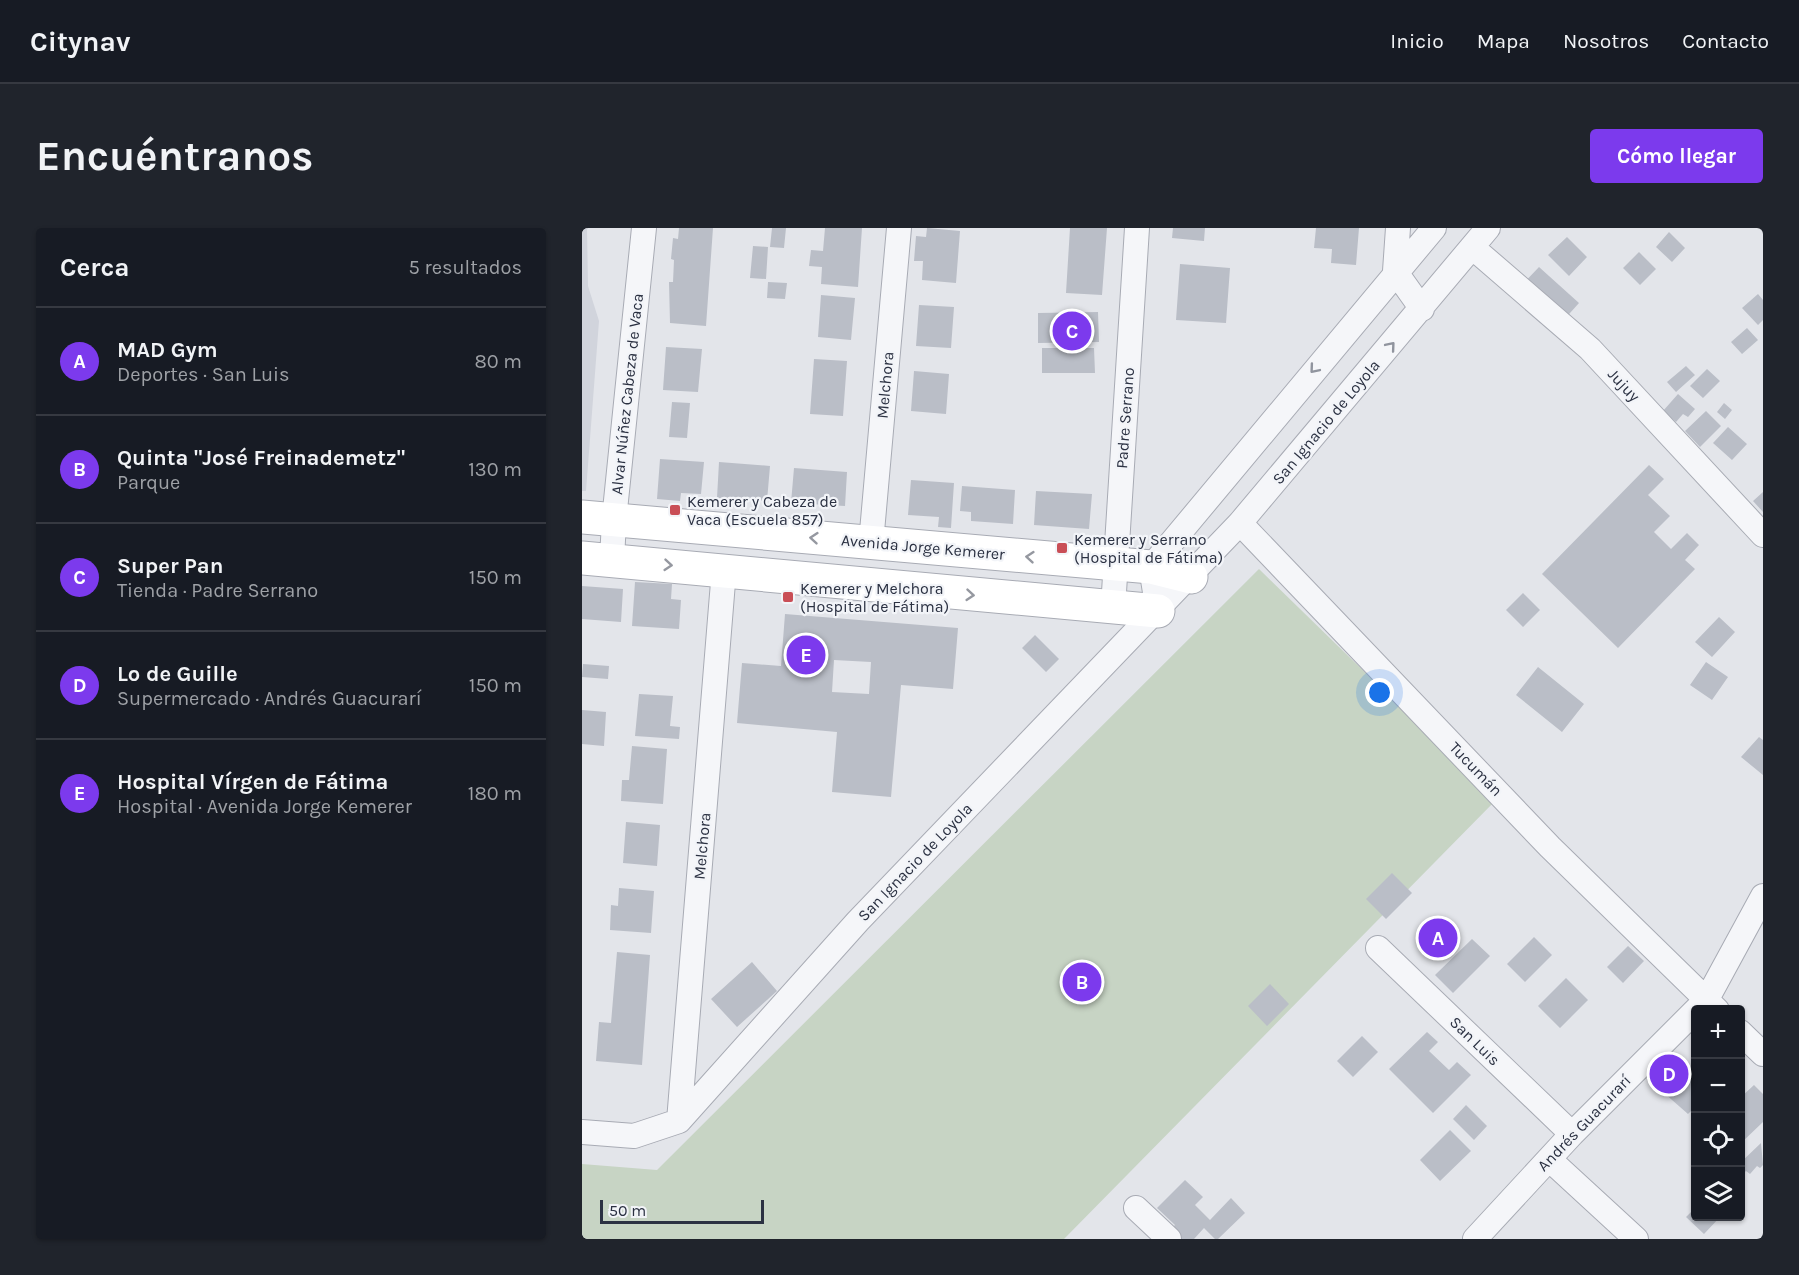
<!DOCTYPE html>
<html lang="es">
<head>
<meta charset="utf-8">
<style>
	body { margin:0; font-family:Karla,sans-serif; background:#20242c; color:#f1f3f6 }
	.controls { position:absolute; right:18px; bottom:18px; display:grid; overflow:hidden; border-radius:6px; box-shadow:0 2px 4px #0004 }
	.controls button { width:54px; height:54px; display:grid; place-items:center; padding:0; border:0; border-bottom:2px solid #363941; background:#171b24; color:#f1f3f6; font:30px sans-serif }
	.scale { position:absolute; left:18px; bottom:15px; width:164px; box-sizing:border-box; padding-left:6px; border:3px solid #2b3142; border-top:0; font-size:16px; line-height:21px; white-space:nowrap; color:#2b3142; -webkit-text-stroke:4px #f2f4f8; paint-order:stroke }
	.you { position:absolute; left:798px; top:465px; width:21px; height:21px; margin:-15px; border:4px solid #fff; border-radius:50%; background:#1a73e8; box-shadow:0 0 0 9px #1a73e833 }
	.badge { display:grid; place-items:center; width:39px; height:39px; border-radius:50%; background:#7c3aed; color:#fff; font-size:20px; font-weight:700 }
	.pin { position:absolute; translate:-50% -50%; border:3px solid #fff; box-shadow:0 2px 6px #0006 }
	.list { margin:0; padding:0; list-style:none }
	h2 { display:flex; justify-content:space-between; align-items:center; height:78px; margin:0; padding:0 24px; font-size:26px }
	h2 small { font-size:20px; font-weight:400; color:#9ea1a6 }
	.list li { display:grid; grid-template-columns:39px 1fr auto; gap:18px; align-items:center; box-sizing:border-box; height:108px; padding:0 24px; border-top:2px solid #363941 }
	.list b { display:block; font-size:22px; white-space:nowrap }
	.list p { margin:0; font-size:20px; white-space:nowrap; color:#9ea1a6 }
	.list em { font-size:20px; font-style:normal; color:#9ea1a6 }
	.icon { flex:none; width:33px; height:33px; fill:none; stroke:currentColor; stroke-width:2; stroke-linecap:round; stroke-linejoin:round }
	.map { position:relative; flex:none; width:1181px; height:1011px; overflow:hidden; border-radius:6px }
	header { display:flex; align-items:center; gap:36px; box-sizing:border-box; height:84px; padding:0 30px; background:#171b24; border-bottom:2px solid #363941 }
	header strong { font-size:28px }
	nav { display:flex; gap:33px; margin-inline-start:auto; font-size:21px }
	.intro { display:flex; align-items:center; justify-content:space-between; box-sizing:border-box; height:144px; padding:0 36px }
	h1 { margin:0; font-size:42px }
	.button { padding:15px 27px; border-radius:6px; background:#7c3aed; color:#fff; font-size:21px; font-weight:700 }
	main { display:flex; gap:36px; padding:0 36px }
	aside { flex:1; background:#171b24; border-radius:6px; box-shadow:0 2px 4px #0004 }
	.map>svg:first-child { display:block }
	.built { fill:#d1d4dc }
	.green { fill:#c7d4c4 }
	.building { fill:#babec7; fill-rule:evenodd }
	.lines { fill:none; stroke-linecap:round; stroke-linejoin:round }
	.minor-casing { stroke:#a8abb4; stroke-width:26 }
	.secondary-casing { stroke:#a8abb4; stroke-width:35 }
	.minor { stroke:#f5f6f9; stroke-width:24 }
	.secondary { stroke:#fff; stroke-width:33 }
	.oneway { stroke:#90949e }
	.oneway2 { stroke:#9598a0 }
	.poi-dot { fill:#c94e56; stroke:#f2f4f8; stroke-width:2 }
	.labels { text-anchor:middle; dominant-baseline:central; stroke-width:4.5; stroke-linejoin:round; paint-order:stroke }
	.street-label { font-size:16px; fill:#2b3142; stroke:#f2f4f8 }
	.poi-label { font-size:16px; fill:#2b3142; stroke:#f2f4f8; text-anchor:start }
</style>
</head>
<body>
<header>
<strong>Citynav</strong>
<nav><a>Inicio</a><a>Mapa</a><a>Nosotros</a><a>Contacto</a></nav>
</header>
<div class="intro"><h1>Encuéntranos</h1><a class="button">Cómo llegar</a></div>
<main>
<aside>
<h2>Cerca<small>5 resultados</small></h2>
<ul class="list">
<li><span class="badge">A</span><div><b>MAD Gym</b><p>Deportes · San Luis</p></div><em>80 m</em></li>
<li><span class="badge">B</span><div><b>Quinta &quot;José Freinademetz&quot;</b><p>Parque</p></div><em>130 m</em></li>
<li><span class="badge">C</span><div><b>Super Pan</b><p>Tienda · Padre Serrano</p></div><em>150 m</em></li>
<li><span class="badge">D</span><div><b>Lo de Guille</b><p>Supermercado · Andrés Guacurarí</p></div><em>150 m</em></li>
<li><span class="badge">E</span><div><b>Hospital Vírgen de Fátima</b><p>Hospital · Avenida Jorge Kemerer</p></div><em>180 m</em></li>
</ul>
</aside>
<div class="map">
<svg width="1181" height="1011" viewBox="0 0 1181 1011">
	<rect width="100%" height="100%" fill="#e3e5ea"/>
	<path class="built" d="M0 0H5L6 58 17 93 4 263H0Z"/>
	<path class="green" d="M677 341 914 572 482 1011H0V936L75 942Z"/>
	<path class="building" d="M97 0H131L124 98 88 95 87 54H91L92 32 89 31 91 10 96 11Z
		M190 0H204L202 20 188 19Z
		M243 0H280L276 59 239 56 240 39 227 38 229 22 241 23Z
		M345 0 378 3 374 55 340 52 341 33H332L334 8 344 9Z
		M488 0H525L520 67 484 65Z
		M591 0H623L622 13 590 10Z
		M734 0H777L774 37 749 35 750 21 732 20Z
		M1087 4 1103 20 1090 34 1074 19Z
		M985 9 1005 29 987 48 966 27Z
		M171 18 186 19 184 51 168 50Z
		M1057 24 1074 41 1058 57 1041 40Z
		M598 36 648 40 644 95 594 92Z
		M957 39 997 75 979 95 939 58Z
		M186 54 205 55 203 71 185 70Z
		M1176 66 1181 72V92L1176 97 1160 80Z
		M239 67 273 70 269 112 236 109Z
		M337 77 372 79 369 120 334 118Z
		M516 84 517 114 456 115V85Z
		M1165 100 1176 112 1160 126 1149 114Z
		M84 119 120 121 116 164 81 162Z
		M460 120H512L513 145H460Z
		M232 131 265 133 261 188 228 186Z
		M1104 138 1113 147 1094 164 1085 154Z
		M1125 141 1138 153 1121 170 1108 158Z
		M332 143 367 146 364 186 329 183Z
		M1096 166 1113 181 1106 189 1101 186 1094 194 1081 183Z
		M90 174 108 175 105 210 87 209Z
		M1142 175 1150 182 1143 191 1135 184Z
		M1124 183 1139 198 1118 219 1103 203Z
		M1146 199 1165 216 1150 232 1131 215Z
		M78 231 122 234 119 266 99 265 98 273 75 271Z
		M137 234 188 238 185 273 135 270Z
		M1067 237 1082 251 1066 267 1088 288 1072 304 1089 321 1105 305 1117 317 1103 332 1113 341 1036 420 960 346Z
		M212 240 265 244 263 278 209 275Z
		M329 252 372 255 369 300 356 299 357 289 326 287Z
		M380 258 433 262 431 296 389 293V284L378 283Z
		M454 263 510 266 507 301 452 297Z
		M1181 264V284L1171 273Z
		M53 354 90 356 89 371 99 372 97 401 50 398Z
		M0 358 41 361 39 394 0 391Z
		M941 365 958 382 941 399 924 382Z
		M203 386 376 400 371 461 319 457 309 569 250 564 255 504 155 495 160 435 199 438ZM252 432 289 434 287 466 250 464Z
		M1137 389 1153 404 1130 429 1113 414Z
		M453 407 477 431 464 444 440 420Z
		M1124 434 1146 449 1130 472 1108 457Z
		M1 436 27 438 26 451 0 449Z
		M956 439 1002 476 980 504 934 467Z
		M57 466 91 468 88 498 98 499 97 511 53 508Z
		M0 482 24 484 22 518 0 516Z
		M1177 509 1181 512V547L1159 529Z
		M50 518 85 521 81 576 39 573 40 552H47Z
		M44 594 78 597 75 638 41 635Z
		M810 645 830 665 804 691 784 671Z
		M37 660 72 663 69 705 28 702 29 677 36 678Z
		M857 691 876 708 860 725 841 708Z
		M952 709 970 727 943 754 925 736Z
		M890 711 908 728 871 765 853 747Z
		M1046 718 1062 733 1041 755 1025 739Z
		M35 724 68 727 60 837 14 833 17 794 29 795Z
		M170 734 195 763 155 799 129 771Z
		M984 750 1006 772 978 800 956 778Z
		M688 756 707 776 685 798 666 778Z
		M845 804 856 814 847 823 867 842 875 834 889 847 851 885 807 841Z
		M780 808 796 824 771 849 755 833Z
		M1089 824 1114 846V878L1106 886 1065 850Z
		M1172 857 1181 866V894L1158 916V870Z
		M884 877 905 898 892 912 871 891Z
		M868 902 889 923 858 953 838 932Z
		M1179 915 1181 937 1178 940 1175 938 1168 946 1164 943 1158 948V935Z
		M603 952 621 969 613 977 628 992 649 970 663 985 636 1011H633L622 1000 612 1011H596L588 1002 593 997 575 980Z
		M1114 979V988H1139L1122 1006 1104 989Z"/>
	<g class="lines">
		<defs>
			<path id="minor" d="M816 0 813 43 840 81
				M890 19 1008 121 1181 307
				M658 295 968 619 1135 782
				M289 315 317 0
				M30 332 32 292 62 0
				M531 380 555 0
				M576 383 569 339 852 0
				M796 720 990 906
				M1114 782 1125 771 1181 668
				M1158 804 1181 826
				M97 893 142 342
				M0 904 52 908 97 893 276 693 658 295 906 0
				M967 931 1054 1011
				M554 980 587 1011
				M893 1011 990 906 1114 782"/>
			<path id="secondary" d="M0 289 569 339 609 349
				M0 330 576 383"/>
		</defs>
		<use href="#minor" class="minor-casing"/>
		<use href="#secondary" class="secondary-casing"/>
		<use href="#minor" class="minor"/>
		<use href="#secondary" class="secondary"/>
	</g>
	<defs><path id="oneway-chevron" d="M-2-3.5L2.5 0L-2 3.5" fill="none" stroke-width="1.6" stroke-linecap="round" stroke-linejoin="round" transform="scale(1.5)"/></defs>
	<g class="oneway">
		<use href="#oneway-chevron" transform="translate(809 118) rotate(-50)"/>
		<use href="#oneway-chevron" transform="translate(732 141) rotate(130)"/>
	</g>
	<g class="oneway2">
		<use href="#oneway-chevron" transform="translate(232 310) rotate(-175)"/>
		<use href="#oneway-chevron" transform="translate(448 329) rotate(-175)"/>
		<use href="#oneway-chevron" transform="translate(86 337) rotate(5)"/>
		<use href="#oneway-chevron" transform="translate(388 367) rotate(5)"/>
	</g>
	<g class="poi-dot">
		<rect x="87" y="276" width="12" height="12" rx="3"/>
		<rect x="474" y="314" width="12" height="12" rx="3"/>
		<rect x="200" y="363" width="12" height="12" rx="3"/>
	</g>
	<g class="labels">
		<g class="street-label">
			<text transform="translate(303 157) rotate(-85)">Melchora</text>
			<text transform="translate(1042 157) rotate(47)">Jujuy</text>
			<text transform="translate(45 166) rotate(-84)">Alvar Núñez Cabeza de Vaca</text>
			<text transform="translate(543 190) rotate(-86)">Padre Serrano</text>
			<text transform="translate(744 194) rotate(-50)">San Ignacio de Loyola</text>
			<text transform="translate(341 319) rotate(5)">Avenida Jorge Kemerer</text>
			<text transform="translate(894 541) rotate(46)">Tucumán</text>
			<text transform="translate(120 618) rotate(-85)">Melchora</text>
			<text transform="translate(333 634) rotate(-46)">San Ignacio de Loyola</text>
			<text transform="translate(893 813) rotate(44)">San Luis</text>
			<text transform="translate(1002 895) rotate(-46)">Andrés Guacurarí</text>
		</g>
		<g class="poi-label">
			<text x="105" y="273">Kemerer y Cabeza de<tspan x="105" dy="18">Vaca (Escuela 857)</tspan></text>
			<text x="492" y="311">Kemerer y Serrano<tspan x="492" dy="18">(Hospital de Fátima)</tspan></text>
			<text x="218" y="360">Kemerer y Melchora<tspan x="218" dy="18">(Hospital de Fátima)</tspan></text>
		</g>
	</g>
</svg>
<div class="controls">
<button>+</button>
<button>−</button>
<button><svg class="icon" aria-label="locate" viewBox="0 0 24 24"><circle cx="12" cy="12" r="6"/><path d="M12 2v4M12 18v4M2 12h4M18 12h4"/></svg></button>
<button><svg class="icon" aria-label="layers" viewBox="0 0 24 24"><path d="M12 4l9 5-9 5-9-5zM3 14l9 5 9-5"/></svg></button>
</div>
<div class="scale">50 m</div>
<div class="you"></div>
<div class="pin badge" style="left:856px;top:710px">A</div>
<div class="pin badge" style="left:500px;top:754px">B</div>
<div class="pin badge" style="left:490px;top:103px">C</div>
<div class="pin badge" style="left:1087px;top:846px">D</div>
<div class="pin badge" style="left:224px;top:427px">E</div>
</div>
</main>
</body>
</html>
